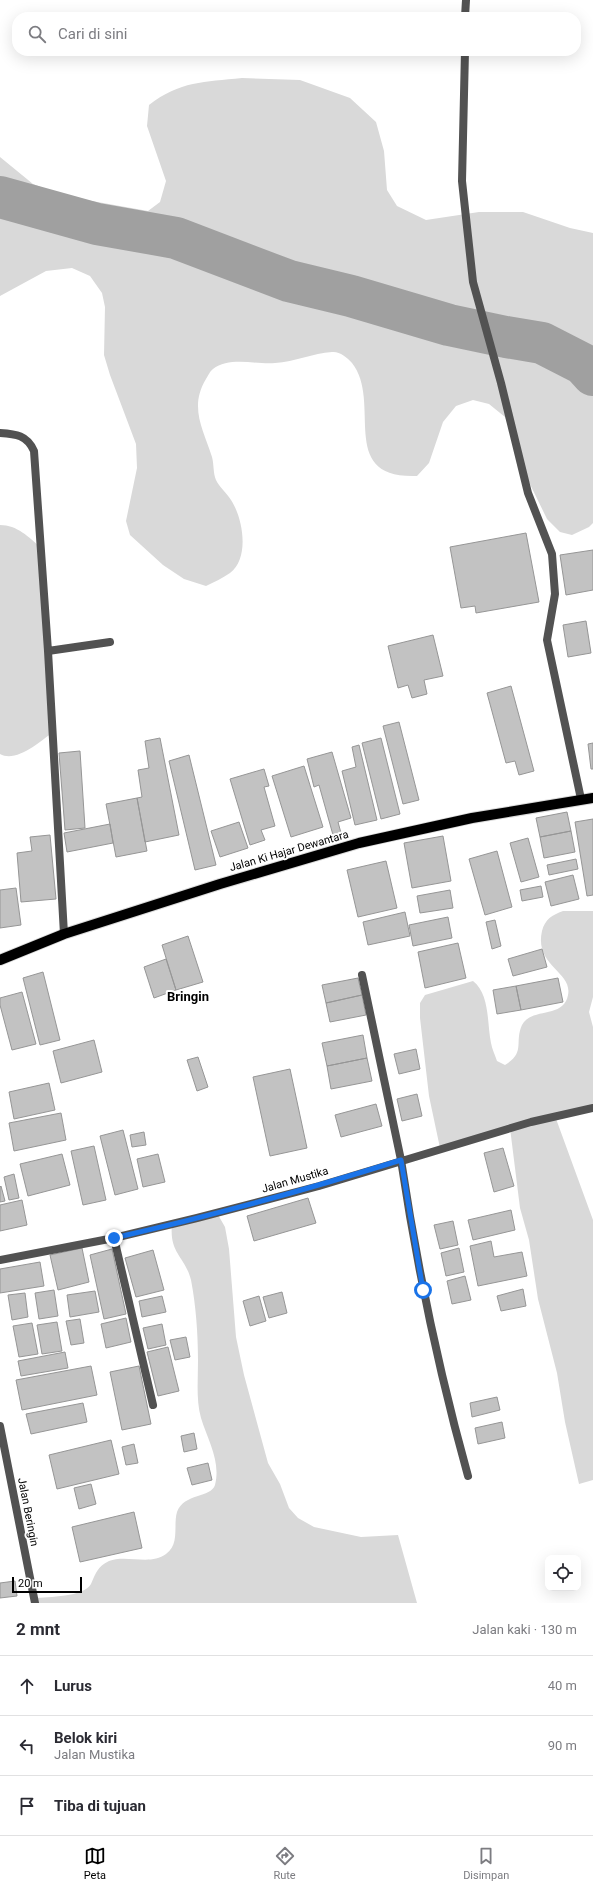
<!DOCTYPE html>
<html lang="id">
<head>
<meta charset="utf-8">
<style>
	body { margin:0; font-family:Roboto,sans-serif; background:#f2f2f3; color:#2b2b33 }
	.controls { position:absolute; right:12px; bottom:12px; display:grid; overflow:hidden; border-radius:8px; box-shadow:0 4px 16px #0002 }
	.controls button { width:36px; height:36px; display:grid; place-items:center; padding:0; border:0; border-bottom:1px solid #e1e1e2; background:#fff; color:#2b2b33; font:20px sans-serif }
	.scale { position:absolute; left:12px; bottom:10px; width:70px; box-sizing:border-box; padding-left:4px; border:2px solid #000; border-top:0; font-size:11px; line-height:14px; white-space:nowrap; color:#000; -webkit-text-stroke:3px #fff; paint-order:stroke }
	.stop { position:absolute; width:12px; height:12px; margin:-9px; border:3px solid #1a73e8; border-radius:50%; background:#fff }
	.stop.end { background:#1a73e8; border-color:#fff; box-shadow:0 1px 4px #0008 }
	.list { margin:0; padding:0; list-style:none }
	h2 { display:flex; justify-content:space-between; align-items:center; height:52px; margin:0; padding:0 16px; font-size:17px }
	h2 small { font-size:13px; font-weight:400; color:#7c7c81 }
	.list li { display:grid; grid-template-columns:26px 1fr auto; gap:12px; align-items:center; box-sizing:border-box; height:60px; padding:0 16px; border-top:1px solid #e1e1e2 }
	.list b { display:block; font-size:15px; white-space:nowrap }
	.list p { margin:0; font-size:13px; white-space:nowrap; color:#7c7c81 }
	.list em { font-size:13px; font-style:normal; color:#7c7c81 }
	.icon { flex:none; width:22px; height:22px; fill:none; stroke:currentColor; stroke-width:2; stroke-linecap:round; stroke-linejoin:round }
	.map { position:relative; flex:none; width:593px; height:1603px; overflow:hidden }
	.search { position:absolute; background:#fff; box-shadow:0 4px 16px #0002; left:12px; right:12px; top:12px; height:44px; display:flex; align-items:center; gap:10px; box-sizing:border-box; padding:0 14px; border-radius:16px; color:#7c7c81; font-size:15px }
	.sheet { height:232px; background:#fff }
	nav { display:flex; justify-content:space-around; align-items:center; box-sizing:border-box; height:56px; border-top:1px solid #e1e1e2; background:#fff; font-size:11px; color:#7c7c81 }
	nav a { display:grid; justify-items:center; gap:2px }
	nav .on { color:#000 }
	.map>svg:first-child { display:block }
	.green { fill:#d9d9d9 }
	.lines { fill:none; stroke-linecap:round; stroke-linejoin:round }
	.river { stroke:#a0a0a0; stroke-width:42 }
	.building { fill:#c2c2c2; stroke:#969696 }
	.primary-casing { stroke:#dbdbdb; stroke-width:12 }
	.lane { stroke:#525252; stroke-width:8 }
	.street { stroke:#525252; stroke-width:8 }
	.primary { stroke:#000; stroke-width:10 }
	.route { stroke:#1a73e8; stroke-width:5 }
	.labels { text-anchor:middle; dominant-baseline:central; stroke-width:4; stroke-linejoin:round; paint-order:stroke }
	.street-label { font-size:11px; fill:#000; stroke:#fff }
	.quarter-label { font-size:13px; font-weight:bold; fill:#000; stroke:#fff }
</style>
</head>
<body>
<div class="map">
<svg width="593" height="1603" viewBox="0 0 593 1603">
	<rect width="100%" height="100%" fill="#fff"/>
	<path class="green" d="M242 78 300 80 350 98 376 122 384 151 387 190 397 206 426 220 479 212H523L570 228 593 233V523L589 527 572 535 560 532 547 519 527 478 505 417 489 404 473 400 456 406 443 422 429 463 417 476C336 479 383 402 352 363 347 357 339 351 332 352 313 353 295 362 275 363 258 365 229 356 213 369 210 371 208 376 206 379 189 407 203 429 212 457 214 464 213 473 216 480 219 487 227 493 231 500 243 518 250 558 230 573 223 578 214 582 206 586L184 579 163 565 130 535 126 521 137 468 136 444 110 375 104 355 105 307 102 293 90 276 72 268 46 271 0 296V157L33 184 64 196 148 211 160 202 166 181 147 126 149 105C180 81 204 82 242 78Z
		M0 525C17 525 29 537 41 548L53 732C40 742 16 763 0 754Z
		M563 911H593V997L589 1012 593 1027V1108L555 1116 593 1220V1480L579 1484 565 1422 557 1373 538 1299 529 1240 520 1208 510 1128 440 1148 429 1096 420 1018V1003L425 995 473 981C490 994 487 1024 491 1043 492 1049 495 1055 497 1061L505 1065C526 1052 514 1043 522 1025 531 1007 564 1019 568 995 573 972 534 966 542 931 545 919 552 915 563 911Z
		M217 1213 225 1227 229 1249 236 1337 244 1375 268 1463 280 1484 289 1508 298 1518 314 1527 361 1537 398 1535 417 1603H35L34 1598C48 1597 84 1597 91 1584 96 1573 97 1567 109 1561 126 1554 150 1566 166 1554 180 1544 173 1526 177 1512 184 1493 211 1498 215 1485 221 1461 208 1441 201 1418 196 1400 198 1380 198 1361 198 1334 196 1306 191 1280 185 1256 169 1254 172 1224Z"/>
	<g class="lines">
		<path class="river" d="M0 197 97 224 176 238 289 281 351 296 449 325 506 337 542 343 583 364 593 375"/>
	</g>
	<path class="building" d="M526 533 539 602 476 613 475 606 461 608 450 547Z
		M593 550V590L566 595 560 555Z
		M586 621 591 653 568 657 563 625Z
		M433 635 443 676 424 680 427 694 412 698 408 685 398 688 388 646Z
		M511 686 534 771 519 775 515 761 506 763 487 693Z
		M399 722 419 800 403 804 383 726Z
		M160 738 179 835 145 842 137 798 142 797 138 770 149 768 145 741Z
		M381 738 400 814 381 819 362 743Z
		M593 743V769H591L588 744Z
		M359 745 377 820 355 825 342 771 356 767 352 747Z
		M80 751 85 828 65 830 59 753Z
		M332 752 351 818 338 822 341 833 333 835 319 785 314 787 307 759Z
		M189 755 216 865 195 870 169 761Z
		M304 766 323 827 291 837 272 776Z
		M264 769 269 786 264 787 275 826 261 830 265 840 250 845 230 779Z
		M137 798 147 851 116 857 106 804Z
		M567 812 571 831 540 837 536 818Z
		M593 819V895L587 896 575 822Z
		M239 822 248 848 220 857 211 831Z
		M110 824 113 843 67 852 64 833Z
		M571 831 575 852 544 858 540 837Z
		M50 835 56 899 21 902 17 853 32 851 30 837Z
		M443 836 451 881 412 888 404 843Z
		M528 838 539 877 521 882 510 843Z
		M497 851 512 907 485 915 469 859Z
		M576 859 578 869 549 875 547 865Z
		M386 861 397 908 358 917 347 870Z
		M573 875 579 899 551 906 545 882Z
		M541 886 543 897 522 901 520 890Z
		M16 888 21 925 0 928V890Z
		M450 890 453 908 420 913 417 896Z
		M405 912 410 936 368 945 363 922Z
		M448 917 452 938 413 946 409 925Z
		M495 920 501 946 492 949 486 922Z
		M188 936 203 982 176 990 162 945Z
		M458 943 466 978 425 988 418 952Z
		M542 949 547 967 513 976 508 959Z
		M166 959 176 990 154 998 144 967Z
		M43 972 60 1040 40 1045 23 978Z
		M358 978 362 995 326 1003 322 985Z
		M558 978 563 1002 521 1010 516 986Z
		M516 986 521 1010 497 1014 493 990Z
		M22 992 36 1044 12 1050 0 1005V998Z
		M362 995 366 1015 330 1022 326 1003Z
		M363 1035 367 1058 327 1066 322 1043Z
		M94 1040 102 1072 61 1083 53 1051Z
		M416 1049 420 1069 399 1074 394 1054Z
		M198 1057 208 1087 197 1091 187 1060Z
		M367 1058 372 1081 331 1089 327 1066Z
		M290 1069 307 1148 270 1156 253 1077Z
		M49 1083 55 1110 14 1119 9 1092Z
		M417 1094 422 1116 402 1121 397 1099Z
		M376 1104 382 1126 341 1137 335 1115Z
		M61 1113 66 1140 14 1151 9 1123Z
		M123 1130 138 1189 115 1195 100 1136Z
		M144 1132 146 1145 132 1147 130 1135Z
		M94 1146 106 1200 83 1205 71 1151Z
		M503 1148 514 1186 494 1192 484 1153Z
		M62 1154 70 1185 28 1196 20 1164Z
		M158 1154 165 1182 143 1187 137 1159Z
		M14 1174 19 1198 9 1200 4 1177Z
		M1 1186 5 1201 0 1202V1187Z
		M308 1198 316 1223 254 1241 247 1216Z
		M22 1200 27 1225 0 1231V1205Z
		M511 1210 515 1230 473 1240 468 1220Z
		M453 1221 458 1245 440 1249 434 1225Z
		M491 1241 494 1257 522 1252 527 1276 478 1286 470 1246Z
		M82 1248 89 1282 58 1290 50 1255Z
		M459 1248 464 1272 446 1276 441 1253Z
		M112 1249 126 1314 104 1319 90 1255Z
		M153 1250 164 1290 136 1297 125 1258Z
		M40 1262 44 1286 0 1293V1269Z
		M465 1276 471 1300 452 1304 447 1281Z
		M523 1289 526 1306 501 1311 497 1296Z
		M54 1290 58 1316 39 1319 35 1293Z
		M95 1291 99 1312 70 1317 67 1295Z
		M282 1292 287 1313 269 1318 263 1297Z
		M25 1293 28 1317 12 1320 8 1295Z
		M162 1296 166 1312 142 1317 139 1301Z
		M259 1296 266 1321 250 1326 243 1301Z
		M126 1318 131 1342 106 1348 101 1324Z
		M80 1319 84 1343 71 1345 66 1321Z
		M57 1322 62 1351 42 1354 37 1325Z
		M32 1323 38 1354 19 1357 13 1326Z
		M162 1324 166 1345 148 1349 143 1328Z
		M186 1337 190 1357 175 1360 170 1340Z
		M168 1347 179 1391 158 1396 147 1352Z
		M65 1352 68 1368 21 1376 18 1361Z
		M91 1366 97 1395 22 1410 16 1380Z
		M139 1366 151 1424 122 1430 110 1372Z
		M497 1397 500 1410 472 1417 470 1403Z
		M83 1403 87 1422 31 1434 26 1414Z
		M502 1422 505 1438 478 1444 475 1428Z
		M194 1433 197 1449 184 1452 181 1436Z
		M111 1440 119 1474 57 1489 49 1455Z
		M134 1444 138 1463 126 1465 122 1447Z
		M208 1463 212 1480 192 1485 187 1468Z
		M91 1484 96 1504 79 1509 74 1488Z
		M134 1512 142 1548 80 1562 72 1527Z
		M15 1581 17 1596 0 1598V1583Z"/>
	<g class="lines">
		<defs>
			<path id="primary" d="M0 960 64 934 220 884 359 843 472 818 593 798"/>
		</defs>
		<use href="#primary" class="primary-casing"/>
		<path class="lane" d="M401 1160C417 1267 439 1372 468 1476"/>
		<path class="street" d="M465 17 466 0
			M465 51 462 181 473 282 501 383 528 493 552 554 555 594 547 640 581 799
			M0 433C16 434 27 435 34 451L48 651 64 934
			M48 651 110 642
			M362 975 401 1160
			M114 1238 153 1405
			M0 1260 114 1238 197 1218 319 1186 531 1122 593 1108
			M0 1426 35 1603"/>
		<use href="#primary" class="primary"/>
	</g>
	<g class="lines">
		<path class="route" d="M114 1238C211 1216 306 1190 401 1160L423 1290"/>
	</g>
	<g class="labels">
		<g class="street-label">
			<text transform="translate(289 851) rotate(-16)">Jalan Ki Hajar Dewantara</text>
			<text transform="translate(295 1180) rotate(-16)">Jalan Mustika</text>
			<text transform="translate(28 1512) rotate(79)">Jalan Beringin</text>
		</g>
		<g class="quarter-label">
			<text x="188" y="996">Bringin</text>
		</g>
	</g>
</svg>
<div class="controls">
<button><svg class="icon" aria-label="locate" viewBox="0 0 24 24"><circle cx="12" cy="12" r="6"/><path d="M12 2v4M12 18v4M2 12h4M18 12h4"/></svg></button>
</div>
<div class="scale">20 m</div>
<div class="stop" style="left:423px;top:1290px"></div>
<div class="stop end" style="left:114px;top:1238px"></div>
<div class="search"><svg class="icon" aria-label="search" viewBox="0 0 24 24"><circle cx="10" cy="10" r="6"/><path d="M15 15l6 6"/></svg>Cari di sini</div>
</div>
<section class="sheet">
<h2>2 mnt<small>Jalan kaki · 130 m</small></h2>
<ul class="list">
<li><svg class="icon" aria-label="ahead" viewBox="0 0 24 24"><path d="M12 20V5M6 11l6-6 6 6"/></svg><div><b>Lurus</b></div><em>40 m</em></li>
<li><svg class="icon" aria-label="left" viewBox="0 0 24 24"><path d="M17 20v-9H6M10 6l-5 5 5 5"/></svg><div><b>Belok kiri</b><p>Jalan Mustika</p></div><em>90 m</em></li>
<li><svg class="icon" aria-label="arrive" viewBox="0 0 24 24"><path d="M6 21V4h12l-3 4 3 4H6"/></svg><div><b>Tiba di tujuan</b></div></li>
</ul>
</section>
<nav>
<a class="on"><svg class="icon" aria-label="map" viewBox="0 0 24 24"><path d="M3 6l6-2 6 2 6-2v14l-6 2-6-2-6 2zM9 4v14M15 6v14"/></svg>Peta</a>
<a><svg class="icon" aria-label="directions" viewBox="0 0 24 24"><path d="M12 3l9 9-9 9-9-9zM9 14v-3h6M13 9l2 2-2 2"/></svg>Rute</a>
<a><svg class="icon" aria-label="saved" viewBox="0 0 24 24"><path d="M7 4h10v16l-5-4-5 4z"/></svg>Disimpan</a>
</nav>
</body>
</html>
